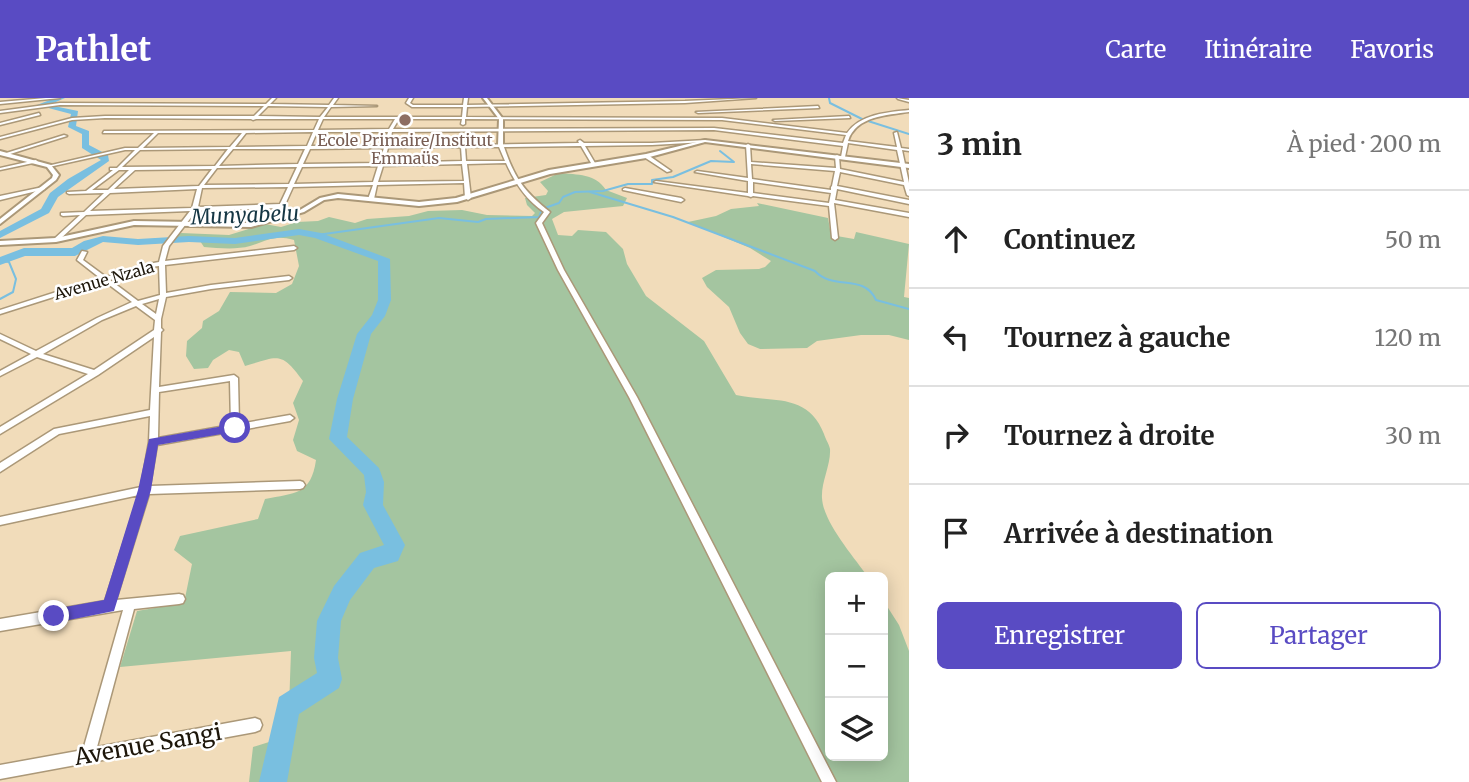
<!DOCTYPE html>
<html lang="fr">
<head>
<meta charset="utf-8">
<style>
	body { margin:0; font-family:Merriweather,serif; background:#f2f2f2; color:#222 }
	.controls { position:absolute; right:21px; bottom:21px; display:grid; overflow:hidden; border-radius:10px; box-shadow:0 4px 18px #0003 }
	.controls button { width:63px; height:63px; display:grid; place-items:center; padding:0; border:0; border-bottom:2px solid #e0e0e0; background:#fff; color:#222; font:35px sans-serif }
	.stop { position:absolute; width:21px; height:21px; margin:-16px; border:5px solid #594bc3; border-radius:50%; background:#fff }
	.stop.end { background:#594bc3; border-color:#fff; box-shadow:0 2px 7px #0008 }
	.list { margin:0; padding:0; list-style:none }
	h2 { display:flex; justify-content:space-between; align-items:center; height:91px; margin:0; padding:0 28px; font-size:30px }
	h2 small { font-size:23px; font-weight:400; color:#767676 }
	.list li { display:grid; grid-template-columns:46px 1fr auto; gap:21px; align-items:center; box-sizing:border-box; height:98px; padding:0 28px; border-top:2px solid #e0e0e0 }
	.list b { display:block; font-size:26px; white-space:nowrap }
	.list em { font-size:23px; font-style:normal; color:#767676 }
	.actions { display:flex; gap:14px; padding:21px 28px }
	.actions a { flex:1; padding:16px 0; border:2px solid #594bc3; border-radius:10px; text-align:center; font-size:24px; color:#594bc3 }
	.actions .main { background:#594bc3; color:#fff }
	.icon { flex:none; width:38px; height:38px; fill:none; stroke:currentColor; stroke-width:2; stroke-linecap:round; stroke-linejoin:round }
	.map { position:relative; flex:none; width:909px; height:684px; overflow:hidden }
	header { display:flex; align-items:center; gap:42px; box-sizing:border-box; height:98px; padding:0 35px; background:#594bc3; color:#fff }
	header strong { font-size:33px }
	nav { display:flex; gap:38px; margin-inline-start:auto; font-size:24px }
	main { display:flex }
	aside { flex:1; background:#fff }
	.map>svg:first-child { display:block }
	.green { fill:#a4c5a0 }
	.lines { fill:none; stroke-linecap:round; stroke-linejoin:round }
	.stream { stroke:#79bfe0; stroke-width:2 }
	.river { fill:#79bfe0; fill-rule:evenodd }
	.minor-casing { stroke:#ab9878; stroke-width:3 }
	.tertiary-casing { stroke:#ab9878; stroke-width:4 }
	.minor { fill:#fff; fill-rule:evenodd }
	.tertiary { fill:#fff; fill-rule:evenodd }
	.route { fill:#594bc3 }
	.education-dot { fill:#8d6e63; stroke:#fff; stroke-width:2.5 }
	.labels { text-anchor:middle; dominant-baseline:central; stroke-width:5; stroke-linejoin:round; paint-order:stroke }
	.far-education-label { font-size:16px; fill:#785e54; stroke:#fff }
	.far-street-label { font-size:16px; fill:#1d160a; stroke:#fff }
	.water-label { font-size:21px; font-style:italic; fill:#153644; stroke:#fff }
	.near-street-label { font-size:23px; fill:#1d160a; stroke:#fff }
</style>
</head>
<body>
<header>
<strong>Pathlet</strong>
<nav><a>Carte</a><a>Itinéraire</a><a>Favoris</a></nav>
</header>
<main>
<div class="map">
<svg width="909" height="684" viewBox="0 0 909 684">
	<rect width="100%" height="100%" fill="#f1dcba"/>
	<path class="green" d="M559 75C578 77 595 75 606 92L627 100 623 108 564 114 552 121 558 137 572 138 578 132 606 134 623 151 627 166 646 198 704 243 736 297C771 305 808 294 824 336 825 340 829 346 830 351 831 367 821 384 822 400 823 424 854 459 868 479H830V658H883V502L899 527 909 553V684H249L253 649 288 638 291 553 120 569 137 513 184 505 192 466 174 452 180 438 258 421 265 401C295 395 311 397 316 362L297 353 293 342 299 322 293 305 303 283C281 253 279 258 245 268L239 254 229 252 213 262 208 270 194 271 186 258 187 243 202 230 203 223 219 213 230 194 276 195 292 186 299 168 294 142C274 136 267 143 250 148 236 152 218 150 204 149L200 143 176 139 181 135 229 137 265 126 281 129 297 124 318 123 329 119 355 125 367 121 409 118 428 113 462 112 487 117 532 118 535 115 527 107 525 100 546 97 548 93 540 84Z
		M757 105 828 120 831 137 854 141 856 134 909 146 904 199 909 200V242L889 237H861L817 243 807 250 760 251 748 246 740 235 729 209 707 189 702 180 716 172 759 171 765 169 771 163 750 150 688 124 716 118 731 111 759 108Z"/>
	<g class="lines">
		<path class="stream" d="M829 0 830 5 864 22
			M868 23 909 36
			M590 94 673 119 815 173C833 193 864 175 876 202L909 211
			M317 137 439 120 478 124 486 121 539 119 542 111 559 105 563 99 575 94 603 93 628 86H652V82L673 79 711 63 734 64 720 53
			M0 201 13 194 16 181 9 164 3 163"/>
		<path class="river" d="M55 0H65L49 7 78 13 76 28 89 33V47L108 57 109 63 58 99 49 115 0 140V133L41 111 50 95 68 81 101 62 82 50V36L68 29 71 16 37 7Z
			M299 131 321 135 390 161 391 202 385 218 371 236 353 301 347 339 379 370 384 384 383 407 405 447 398 463 374 470 350 502 341 523 338 560 342 581 339 590 299 616 287 684H259L279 599 317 575 314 560 317 523 334 488 360 455 384 447 363 407 366 394 364 377 329 341 337 301 357 236 372 217 378 202V163L315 140 299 137 235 146 189 144 138 147 103 144 75 158H25L0 167V159L24 150H72L84 143 103 138 138 141 189 138 235 140Z"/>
		<defs>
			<path id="minor" d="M46 0H60L0 6V4Z
				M272 0H276L270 6 329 7 334 0H338L333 7 377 8 331 9 324 19H462L463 9H412L406 5 409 0H413L410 5 413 7H463L464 0H468L467 7 685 3 756 0 685 5 467 9 466 19 722 20 847 35C860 16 888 14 909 12V14C887 17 856 18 848 43L897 49 894 35 897 34 901 50 909 51V53L902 52 909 85V98L907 97 904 87 840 74 837 88 909 102V106L837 91 835 102 909 115V119L834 105 838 140 835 142 832 140 829 108 753 98 751 99 748 98 654 84 656 83 748 95V83L695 74 697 73 748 80 746 47 748 46 750 47 751 64 836 70 835 58 837 57 839 58 840 71 904 84 897 52 848 45 845 59 843 60 841 59 843 48 714 32 392 34 389 47H460V43L462 42 464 43V47L579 45 578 43 580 42 584 45H652L706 42 705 44 652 47 585 48 595 65 593 66 591 65 581 48 504 49C515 81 524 93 550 114L542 125 564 172 637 299 836 684H822L629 299 558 172 536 125 544 114C526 102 515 85 506 65L467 66 471 100 468 102 465 100 464 85 377 87 374 101 371 103 368 101 373 87 293 89 279 120 276 122 273 120 278 110 196 113 169 148 165 163 294 148 297 150 294 152 165 167 166 195 211 187 289 178 292 180 289 182 211 191 166 199 161 221V230L163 232 161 234 159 289 234 277 238 280 239 326 290 317 294 320 290 323 157 347 150 388 300 383 303 384 305 387 303 390 300 391 149 396 116 502 179 496 183 497 185 501 183 505 179 506 134 511 97 649 255 620 260 622 262 627 260 632 255 634 0 681V667L83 652 123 512 0 533V521L105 503 139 397 0 427V419L141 389 149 344 150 318 59 336 0 374V365L54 331 150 312 154 239 98 277 0 336V329L88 276 37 259 0 278V273L31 256 0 241V236L36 253 97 220 132 204 104 183 0 216V212L100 180 77 162 82 153 87 154 83 162 106 179 148 166 159 164 163 148 190 113 86 117 58 143H54V141L80 117 63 118 61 117V115L84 114 104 95 69 96 67 95V94L86 93 113 72H110V70H117L135 52H125L49 69 47 68 125 50H138L154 35H103L104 33 314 32 319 21H256L253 22 251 21 105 20 72 22 0 41V39L72 20 105 18H254L264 8 60 7 0 15V13L60 5 266 6ZM268 8 328 9 320 19 258 18ZM323 21H395L389 31 318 32ZM399 21H462L461 26 463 27 465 26V21L722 22 846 37 843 45 714 30 393 31ZM313 34 307 48 235 49 246 35ZM317 34H388L384 47 311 48ZM158 35H242L230 49 143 50ZM461 49 462 63 384 65 388 50ZM465 49H499L505 63H466ZM384 50 379 65 303 66 310 51ZM228 51 215 68 122 69 140 52ZM233 51H305L298 66 219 68ZM462 66 464 83 378 84 383 68ZM751 66 835 73 832 88 831 89V92L752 81ZM378 68 373 84 294 86 302 69ZM297 69 289 86 204 87 217 70ZM212 71 199 88 114 91 135 72ZM119 72H129L108 92H92ZM753 84 831 95 829 105 753 95ZM288 89 280 106 198 109 202 90ZM197 91 192 110 90 113 110 95ZM159 168 160 197 138 203 110 182 151 169ZM159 201 156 216 142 206ZM136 208 155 222 154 232 94 272 43 256 102 222ZM230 283 231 327 158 340 159 294Z
				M897 0 909 2V4L898 1Z
				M818 8 819 10 698 15 696 14Z
				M39 15 40 17 0 27V25Z
				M849 18 850 20 775 23 773 22Z
				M64 37 67 38 7 57 3 56Z
				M644 57H648L671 73 667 74 644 59Z
				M36 62 38 64 0 72V70Z
				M43 89 45 90V91L0 102V98Z
				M625 90 681 100 684 102 681 104 623 92V91Z"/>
			<path id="tertiary" d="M483 0H487L503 21V48L498 47 499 21Z
				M705 42 909 66V70L705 44 646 60 550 76 457 104 419 108 338 100 324 102 304 114 251 129 134 127 56 144 0 147V143L56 140 134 123 251 125 300 112 320 100 338 96 419 104 456 100 549 72 646 56Z
				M0 53 51 67 59 77 56 82 0 126V121L52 80 53 77 47 69 0 57Z"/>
		</defs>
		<use href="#minor" class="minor-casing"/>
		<use href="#tertiary" class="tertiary-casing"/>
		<use href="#minor" class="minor"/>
		<use href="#tertiary" class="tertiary"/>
	</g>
	<path class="route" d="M235 326 240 330 239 333 158 347 151 392 114 513 54 525 49 523 47 518 49 513 54 511 104 502 138 392 149 341Z"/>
	<circle class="education-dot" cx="405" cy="22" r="7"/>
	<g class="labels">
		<g class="far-education-label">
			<text x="405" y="42">Ecole Primaire/Institut<tspan x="405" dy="18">Emmaüs</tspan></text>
		</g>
		<g class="far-street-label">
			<text transform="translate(104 182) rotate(-16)">Avenue Nzala</text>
		</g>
		<g class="water-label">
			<text transform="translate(245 117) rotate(-2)">Munyabelu</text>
		</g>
		<g class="near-street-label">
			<text transform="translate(148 646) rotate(-10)">Avenue Sangi</text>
		</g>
	</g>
</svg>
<div class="controls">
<button>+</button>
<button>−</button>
<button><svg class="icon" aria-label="layers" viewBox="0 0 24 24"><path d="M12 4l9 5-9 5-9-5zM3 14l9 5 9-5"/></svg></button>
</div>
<div class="stop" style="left:235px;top:330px"></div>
<div class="stop end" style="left:54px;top:518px"></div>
</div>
<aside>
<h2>3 min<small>À pied · 200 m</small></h2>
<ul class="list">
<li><svg class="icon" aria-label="ahead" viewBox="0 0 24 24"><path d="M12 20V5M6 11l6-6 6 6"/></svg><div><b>Continuez</b></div><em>50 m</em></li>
<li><svg class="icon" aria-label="left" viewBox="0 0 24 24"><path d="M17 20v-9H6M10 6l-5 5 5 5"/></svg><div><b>Tournez à gauche</b></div><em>120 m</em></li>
<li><svg class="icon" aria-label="right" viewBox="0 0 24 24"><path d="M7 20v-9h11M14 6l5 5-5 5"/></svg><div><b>Tournez à droite</b></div><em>30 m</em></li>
<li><svg class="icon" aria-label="arrive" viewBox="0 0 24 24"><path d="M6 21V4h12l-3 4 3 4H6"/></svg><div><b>Arrivée à destination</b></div></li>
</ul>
<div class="actions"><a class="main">Enregistrer</a><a>Partager</a></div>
</aside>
</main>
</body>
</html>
